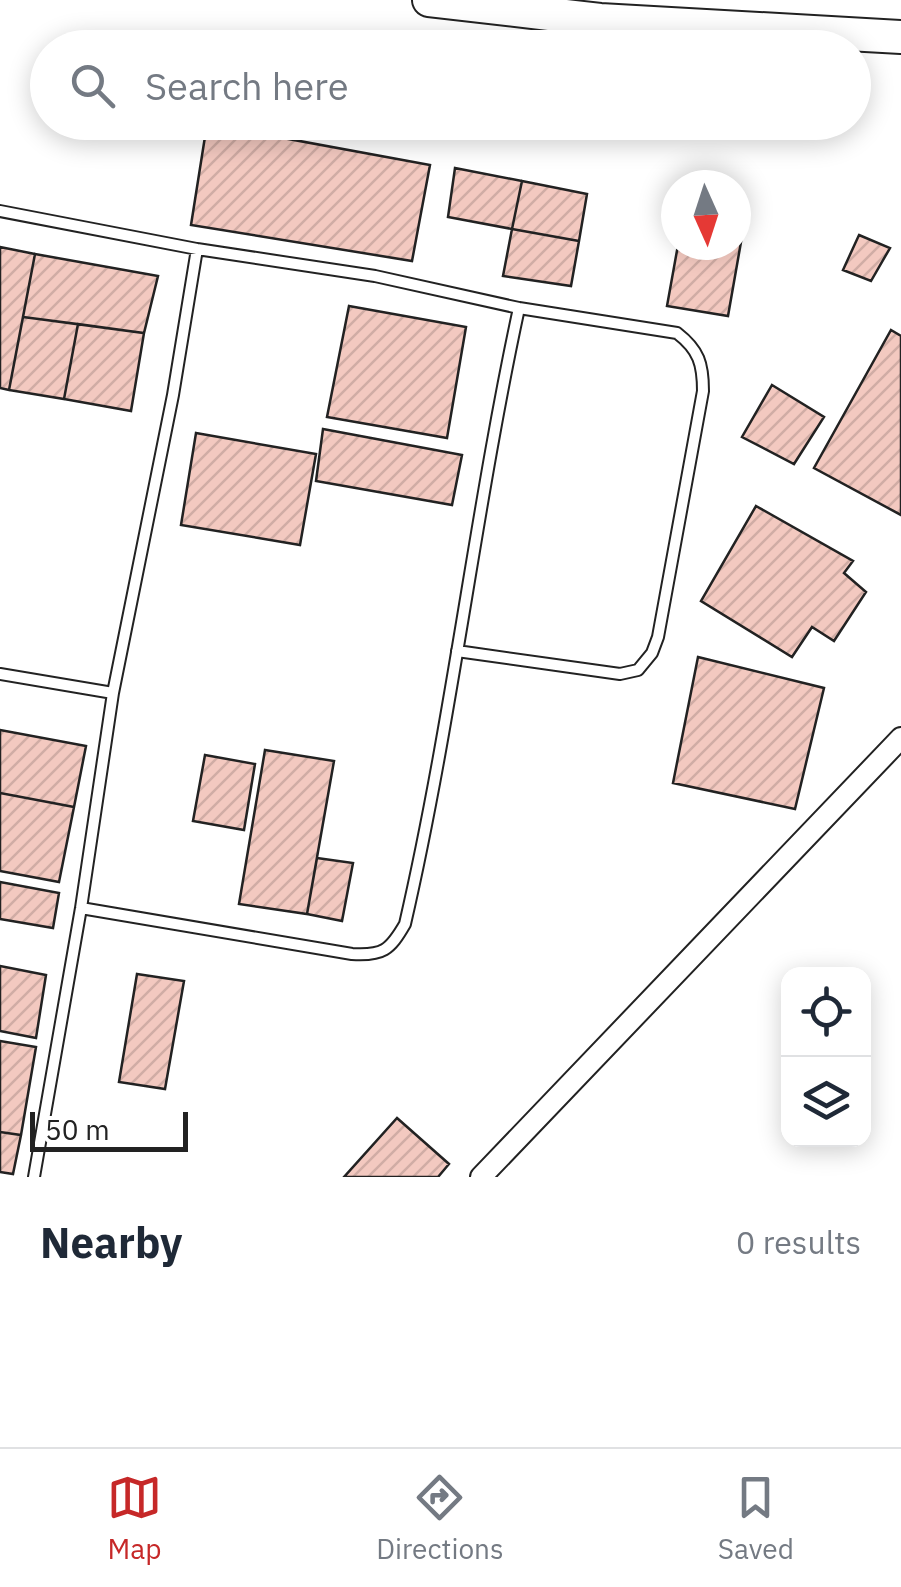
<!DOCTYPE html>
<html lang="en">
<head>
<meta charset="utf-8">
<style>
	body { margin:0; font-family:"IBM Plex Sans",sans-serif; background:#f6f6f7; color:#1f2937 }
	.controls { position:absolute; right:30px; bottom:30px; display:grid; overflow:hidden; border-radius:20px; box-shadow:0 5px 25px #0003 }
	.controls button { width:90px; height:90px; display:grid; place-items:center; padding:0; border:0; border-bottom:2px solid #e0e1e3; background:#fff; color:#1f2937; font:50px sans-serif }
	.compass { position:absolute; left:661px; top:170px; width:90px; height:90px; border-radius:50%; background:#fff; box-shadow:0 5px 25px #0003; rotate:177deg }
	.scale { position:absolute; left:30px; bottom:25px; width:158px; box-sizing:border-box; padding-left:10px; border:5px solid #222; border-top:0; font-size:28px; line-height:35px; white-space:nowrap; color:#222; -webkit-text-stroke:8px #fff; paint-order:stroke }
	.list { margin:0; padding:0; list-style:none }
	h2 { display:flex; justify-content:space-between; align-items:center; height:130px; margin:0; padding:0 40px; font-size:42px }
	h2 small { font-size:32px; font-weight:400; color:#747a83 }
	.icon { flex:none; width:55px; height:55px; fill:none; stroke:currentColor; stroke-width:2; stroke-linecap:round; stroke-linejoin:round }
	.map { position:relative; flex:none; width:901px; height:1177px; overflow:hidden }
	.search { position:absolute; background:#fff; box-shadow:0 5px 25px #0003; left:30px; right:30px; top:30px; height:110px; display:flex; align-items:center; gap:25px; box-sizing:border-box; padding:0 35px; border-radius:55px; color:#747a83; font-size:38px }
	.sheet { height:270px; background:#fff }
	nav { display:flex; justify-content:space-around; align-items:center; box-sizing:border-box; height:140px; border-top:2px solid #e0e1e3; background:#fff; font-size:28px; color:#747a83 }
	nav a { display:grid; justify-items:center; gap:5px }
	nav .on { color:#c62828 }
	.map>svg:first-child { display:block }
	.building { fill:url(#building-hatch); stroke:#222; stroke-width:2.5 }
	.lines { fill:none; stroke-linecap:round; stroke-linejoin:round }
	.service-casing { stroke:#222; stroke-width:14 }
	.minor-casing { stroke:#222; stroke-width:24 }
	.trunk-casing { stroke:#222; stroke-width:36 }
	.service { stroke:#fff; stroke-width:10 }
	.minor { stroke:#fff; stroke-width:20 }
	.trunk { stroke:#fff; stroke-width:32 }
</style>
</head>
<body>
<div class="map">
<svg width="901" height="1177" viewBox="0 0 901 1177">
	<defs>
		<pattern id="building-hatch" width="6" height="6" patternUnits="userSpaceOnUse" patternTransform="scale(2.5)"><rect width="6" height="6" fill="#f3c9c0"/><path d="M-1 1l2-2M0 6l6-6M5 7l2-2" fill="none" stroke="#d0aca5"/></pattern>
	</defs>
	<rect width="100%" height="100%" fill="#fff"/>
	<path class="building" d="M207 124 430 165 412 261 191 225Z
		M455 168 522 181 512 229 448 217Z
		M522 181 587 194 579 241 512 229Z
		M736 224 744 225 728 316 667 306 678 245H736Z
		M512 229 579 241 571 286 503 276Z
		M859 235 890 248 871 281 843 270Z
		M0 247 35 254 9 390 0 388Z
		M35 254 158 276 144 333 23 317Z
		M349 306 466 327 447 438 327 417Z
		M23 317 78 324 64 399 9 390Z
		M78 324 144 333 131 411 64 399Z
		M891 330 901 336V515L814 468Z
		M772 385 824 417 794 464 742 437Z
		M323 429 462 455 452 505 316 481Z
		M196 433 316 454 300 545 181 525Z
		M756 506 853 561 844 573 866 592 834 641 812 627 792 657 701 601Z
		M698 657 824 688 795 809 673 783Z
		M0 730 86 746 74 807 0 793Z
		M265 750 334 761 307 914 239 904Z
		M205 755 255 764 244 830 193 821Z
		M0 793 74 807 59 882 0 871Z
		M317 858 353 863 342 921 307 914Z
		M0 882 59 893 53 928 0 919Z
		M0 966 46 975 36 1038 0 1031Z
		M137 974 184 981 165 1089 119 1082Z
		M0 1041 36 1047 21 1135 0 1132Z
		M397 1118 449 1164 438 1177H344Z
		M0 1132 21 1135 13 1174 0 1172Z"/>
	<g class="lines">
		<defs>
			<path id="service" d="M0 211 197 249 375 276 519 308 677 333C699 350 703 364 703 391L658 637 652 653 638 670 620 674 457 651
				M0 674 113 693
				M81 908 352 954C383 956 390 950 405 924 452 720 475 512 519 308
				M34 1177 81 908 113 693 173 395 197 249"/>
			<path id="minor" d="M481 1177 901 738"/>
			<path id="trunk" d="M429 0 600 20 901 37"/>
		</defs>
		<use href="#service" class="service-casing"/>
		<use href="#minor" class="minor-casing"/>
		<use href="#trunk" class="trunk-casing"/>
		<use href="#service" class="service"/>
		<use href="#minor" class="minor"/>
		<use href="#trunk" class="trunk"/>
	</g>
</svg>
<div class="controls">
<button><svg class="icon" aria-label="locate" viewBox="0 0 24 24"><circle cx="12" cy="12" r="6"/><path d="M12 2v4M12 18v4M2 12h4M18 12h4"/></svg></button>
<button><svg class="icon" aria-label="layers" viewBox="0 0 24 24"><path d="M12 4l9 5-9 5-9-5zM3 14l9 5 9-5"/></svg></button>
</div>
<svg class="compass" viewBox="-18 -18 36 36"><path d="M0-13l5 13h-10z" fill="#e53935"/><path d="M0 13l5-13h-10z" fill="#747a83"/></svg>
<div class="scale">50 m</div>
<div class="search"><svg class="icon" aria-label="search" viewBox="0 0 24 24"><circle cx="10" cy="10" r="6"/><path d="M15 15l6 6"/></svg>Search here</div>
</div>
<section class="sheet">
<h2>Nearby<small>0 results</small></h2>
<ul class="list">
</ul>
</section>
<nav>
<a class="on"><svg class="icon" aria-label="map" viewBox="0 0 24 24"><path d="M3 6l6-2 6 2 6-2v14l-6 2-6-2-6 2zM9 4v14M15 6v14"/></svg>Map</a>
<a><svg class="icon" aria-label="directions" viewBox="0 0 24 24"><path d="M12 3l9 9-9 9-9-9zM9 14v-3h6M13 9l2 2-2 2"/></svg>Directions</a>
<a><svg class="icon" aria-label="saved" viewBox="0 0 24 24"><path d="M7 4h10v16l-5-4-5 4z"/></svg>Saved</a>
</nav>
</body>
</html>
